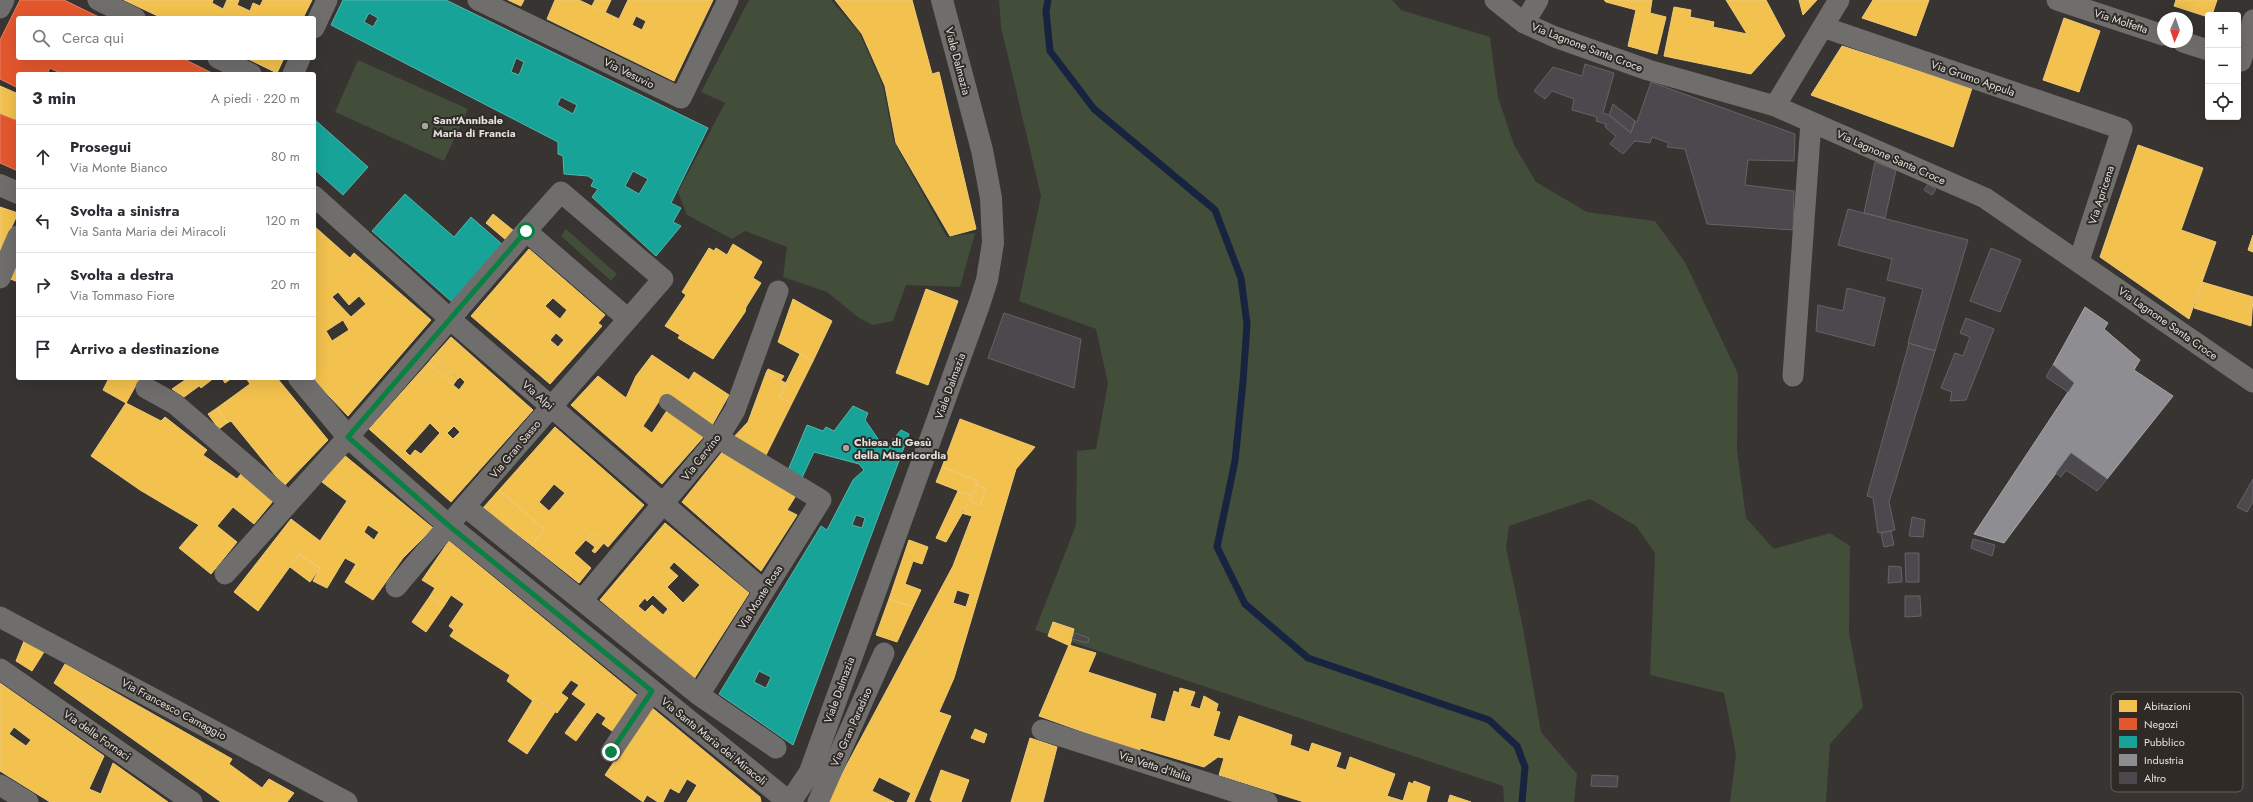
<!DOCTYPE html>
<html lang="it">
<head>
<meta charset="utf-8">
<style>
	body { margin:0; font-family:Jost,sans-serif; background:#f2f2f3; color:#2b2b33 }
	.controls { position:absolute; right:12px; top:12px; display:grid; overflow:hidden; border-radius:4px; box-shadow:0 4px 16px #0002 }
	.controls button { width:36px; height:36px; display:grid; place-items:center; padding:0; border:0; border-bottom:1px solid #e1e1e2; background:#fff; color:#2b2b33; font:20px sans-serif }
	.compass { position:absolute; left:2157px; top:12px; width:36px; height:36px; border-radius:50%; background:#fff; box-shadow:0 4px 16px #0002; rotate:182deg }
	.stop { position:absolute; width:12px; height:12px; margin:-9px; border:3px solid #0b8043; border-radius:50%; background:#fff }
	.stop.end { background:#0b8043; border-color:#fff; box-shadow:0 1px 4px #0008 }
	.list { margin:0; padding:0; list-style:none }
	h2 { display:flex; justify-content:space-between; align-items:center; height:52px; margin:0; padding:0 16px; font-size:17px }
	h2 small { font-size:13px; font-weight:400; color:#7c7c81 }
	.list li { display:grid; grid-template-columns:26px 1fr auto; gap:12px; align-items:center; box-sizing:border-box; height:64px; padding:0 16px; border-top:1px solid #e1e1e2 }
	.list b { display:block; font-size:15px; white-space:nowrap }
	.list p { margin:0; font-size:13px; white-space:nowrap; color:#7c7c81 }
	.list em { font-size:13px; font-style:normal; color:#7c7c81 }
	.icon { flex:none; width:22px; height:22px; fill:none; stroke:currentColor; stroke-width:2; stroke-linecap:round; stroke-linejoin:round }
	.map { position:relative; flex:none; width:2253px; height:802px; overflow:hidden }
	.search { position:absolute; background:#fff; box-shadow:0 4px 16px #0002; left:16px; top:16px; width:300px; height:44px; display:flex; align-items:center; gap:10px; box-sizing:border-box; padding:0 14px; border-radius:4px; color:#7c7c81; font-size:15px }
	.panel { position:absolute; background:#fff; box-shadow:0 4px 16px #0002; left:16px; top:72px; width:300px; height:308px; border-radius:4px }
	.map>svg:first-child { display:block }
	.green { fill:#424d3a }
	.homes { fill:#f2c14e; stroke:#eeca79; fill-rule:evenodd }
	.shops { fill:#e4572e; stroke:#e48062 }
	.public { fill:#17a398; stroke:#54b5ad; fill-rule:evenodd }
	.industry { fill:#8d8d92; stroke:#a7a6a8 }
	.lines { fill:none; stroke-linecap:round; stroke-linejoin:round }
	.stream { stroke:#172440; stroke-width:7 }
	.building { fill:#4b484e; stroke:#656464 }
	.pedestrian { stroke:#706e6c; stroke-width:16 }
	.minor { stroke:#706e6c; stroke-width:21 }
	.tertiary { stroke:#706e6c; stroke-width:22 }
	.secondary { stroke:#706e6c; stroke-width:22 }
	.route { stroke:#0b8043; stroke-width:5 }
	.poi-dot { fill:#a7a4a1; stroke:#2f2a25; stroke-width:1.5 }
	.labels { text-anchor:middle; dominant-baseline:central; stroke-width:4; stroke-linejoin:round; paint-order:stroke }
	.street-label { font-size:11px; fill:#e3e0dd; stroke:#2f2a25 }
	.poi-label { font-size:11px; font-weight:bold; fill:#e3e0dd; stroke:#2f2a25; text-anchor:start }
	.key { fill:#2f2a25; stroke:#65615c; stroke-width:1 }
	.key-label { font-size:11px; fill:#e3e0dd }
</style>
</head>
<body>
<div class="map">
<svg width="2253" height="802" viewBox="0 0 2253 802">
	<rect width="100%" height="100%" fill="#373431"/>
	<path class="green" d="M749 0H831L859 32 883 86 894 142 947 237 975 233 960 287 906 285 893 321 873 325 859 318 827 292 783 277 787 247 745 231 732 239 687 215 678 192 725 103 701 92Z
		M999 0H1392L1401 10 1490 37 1498 97 1514 145 1536 182 1587 212 1655 221 1685 262 1738 374 1737 450 1746 518 1774 549 1830 533 1850 546 1849 632 1863 707 1830 744 1826 802H1730L1736 755 1724 693 1650 675 1655 553 1636 526 1590 499 1509 526 1506 547 1523 628 1541 732 1577 774 1574 802H1504L1503 786 1035 630 1076 525 1077 451 1096 449 1108 383 1096 329 1019 301 1041 196 1001 27Z
		M358 60 468 109 444 161 335 112Z
		M566 229 617 274 611 281 561 236Z"/>
	<path class="homes" d="M124 0H213L212 3 223 9 227 0H239L237 5 250 11 253 3 260 6 263 0H312L303 18H162Z
		M508 0H524L521 6Z
		M555 0H579L619 19 628 0H713L674 81 547 19ZM636 16 646 21 642 30 632 25Z
		M595 0H611L605 13 592 6Z
		M835 0H912L932 74 939 72 976 229 950 236 896 143 885 86 862 34Z
		M1604 0H1652L1650 13 1666 17 1657 54 1628 46 1636 10 1606 2Z
		M1726 0H1766L1785 36 1751 74 1664 56 1674 7 1691 10 1690 17 1714 22 1713 27 1747 34Z
		M1799 0H1817L1803 15Z
		M1873 0H1929L1916 36 1862 18Z
		M2176 0H2217L2212 15H2208V17L2174 6Z
		M2064 18 2100 31 2079 92 2043 80Z
		M1842 46 1972 88 1953 147 1811 95Z
		M246 58H284L277 73Z
		M0 86 16 93 18 88V121L0 114Z
		M2138 145 2203 168 2181 230 2216 242 2189 319 2100 257Z
		M0 207 18 213 0 253Z
		M493 214 514 231 506 240 486 223Z
		M314 226 350 258 354 253 431 320 348 416 312 378H314ZM338 292 349 305 359 296 366 304 351 317 332 297ZM343 320 349 330 332 341 326 331Z
		M2253 235V252L2248 250Z
		M733 244 762 262 753 278 761 283 746 307 745 312 713 359 678 338 680 335 665 326 686 295 682 292 709 248 714 251 716 248 727 255Z
		M529 249 605 315 598 323 602 326 550 384 471 316ZM553 298 567 310 560 319 545 306ZM556 333 564 340 558 347 550 340Z
		M18 256V282L8 278Z
		M2202 282 2253 297 2251 326 2194 308Z
		M926 289 958 301 928 385 896 373Z
		M793 299 832 321 813 361 778 342Z
		M451 337 533 410 451 502 369 429 428 363 459 390 465 382 460 377 458 379 433 357ZM430 423 440 433 421 454 415 450 410 456 405 451ZM454 426 460 432 453 439 447 433Z
		M800 354 813 361 792 403 779 397Z
		M652 355 689 380 694 372 729 395 711 427 663 395 643 426 652 433 668 409 706 434 662 484 571 405 598 376 626 398 636 376Z
		M433 357 458 378 453 385 428 363Z
		M768 369 784 376 781 380 766 373Z
		M766 373 786 383 779 397 792 403 763 461 730 441 748 422Z
		M109 378H140L126 403 103 390Z
		M188 378H193L199 386 184 397 172 389Z
		M193 378H214L201 388Z
		M222 378H232L225 383Z
		M246 378H277L328 440 284 486 231 421 227 423 217 408 250 384Z
		M126 403 161 421 165 417 207 450 203 455 237 479 241 474 273 501 254 524 233 507 217 526 237 542 211 574 179 548 199 525 140 490 91 456Z
		M217 408 227 423 219 429 208 414Z
		M960 419 1035 447 1016 469 954 678 939 712 951 716 914 802H907L911 793 879 777 872 791 894 802H827L953 566 972 516 961 513 970 501 980 505 986 489 976 485 978 481 942 467ZM957 590 970 594 966 607 953 603Z
		M555 427 644 505 608 547 592 533 574 553 591 568 579 583 531 545 545 530 499 490ZM554 484 565 493 549 511 539 502Z
		M727 446 800 489 787 510 797 515 761 571 682 502Z
		M344 455 433 528 403 558 373 600 345 582 356 564 345 558 327 588 313 581 320 568 299 554 258 611 234 592 291 519 320 541 347 501 322 482ZM368 525 379 532 374 540 364 532Z
		M942 467 978 481 972 496 936 482Z
		M976 485 986 489 980 505 970 501Z
		M499 490 545 530 531 545 483 508Z
		M958 491 972 496 946 542 936 538Z
		M665 523 749 593 694 679 600 600ZM674 562 700 585 683 603 667 587 678 576 669 568ZM653 595 668 609 663 615 652 605 645 612 638 606 645 598 647 601Z
		M592 533 604 543 595 553 592 551 595 547 586 540Z
		M909 540 928 547 922 564 913 561 905 584 921 590 913 607 889 599Z
		M449 541 638 696 612 731 602 724 606 718 597 712 586 727 575 719 586 704 572 694 579 685 571 680 561 693 568 698 557 713 535 697 533 701 507 681 510 675 450 636 454 630 449 626 464 604 451 595 444 606 430 596 435 588 422 580Z
		M299 554 320 568 310 582 290 567Z
		M430 596 444 606 426 632 412 622Z
		M889 599 913 607 897 642 876 635Z
		M1053 622 1074 629 1070 646 1048 636Z
		M24 641 44 652 32 671 16 661Z
		M1069 645 1096 653 1088 672 1156 694 1150 718 1165 722 1174 691 1179 693 1180 688 1195 692 1190 706 1200 709 1204 696 1218 704 1216 711 1220 712 1213 736 1230 741 1239 716 1292 735 1290 745 1309 752 1312 743 1341 753 1336 767 1346 770 1350 757 1395 774 1387 796 1403 801 1409 782 1413 784 1414 781 1430 787 1426 802H1304L1219 775 1224 758 1218 757 1204 767 1140 748V752L1039 716Z
		M65 664 232 759 229 764 262 788 269 779 294 793 287 802H221L54 683Z
		M0 683 104 756 89 789 101 794 113 763 168 802H50L0 771ZM14 727 31 740 26 746 9 734Z
		M535 697 555 712 527 754 508 741Z
		M651 707 760 797 761 802H687L697 785 687 779 679 793 670 788 663 802H658L647 795 643 802 605 775Z
		M575 719 586 727 576 741 565 733Z
		M975 729 987 734 984 743 971 738Z
		M1030 738 1057 747 1043 802H1011Z
		M941 770 969 780 961 802H933L930 800Z
		M1450 795 1471 802H1448Z"/>
	<path class="shops" d="M20 0H64L101 18H18V58H182L214 74H62L50 68 47 74H18V88L0 79V40Z
		M0 114 18 121V171L0 163Z"/>
	<path class="public" d="M343 0H446L708 128 671 203 681 208 673 222 681 226 656 256 592 197 598 189 591 186 594 180 588 176 564 174 563 156 558 154V142L331 25ZM369 13 378 18 373 27 364 22ZM516 58 524 62 519 75 511 72ZM561 97 577 105 573 114 557 105ZM633 171 648 179 639 194 625 186Z
		M314 119 368 167 343 195 314 169Z
		M405 194 454 237 471 217 503 245 452 302 372 231Z
		M853 406 868 413 865 420 885 449 901 430 909 434 793 745 719 694 821 526 827 530 853 480 864 470 859 464 814 452 800 482 786 475 807 425 823 431 826 427 834 431ZM856 515 865 518 862 528 852 525ZM759 671 771 677 766 688 754 682Z"/>
	<path class="industry" d="M2085 307 2108 323 2104 329 2140 360 2134 370 2173 396 2107 479 2071 453 2004 543 1974 534 2074 383 2053 365Z"/>
	<g class="lines">
		<path class="stream" d="M1048 0 1046 11 1050 51 1094 109 1215 210 1241 278 1247 324 1243 382 1235 461 1217 547 1245 604 1308 658 1489 720 1517 746 1525 767 1522 802"/>
	</g>
	<path class="building" d="M1585 64 1614 73 1603 113 1609 115 1631 133 1635 121 1637 122 1651 82 1795 134 1794 161 1748 160 1745 185 1794 191 1793 230 1707 224 1685 149 1667 147 1669 143 1652 137 1650 143 1635 141 1623 154 1610 144 1616 136 1605 127 1606 124 1596 121 1597 117 1572 110 1574 99 1552 91 1545 99 1534 91 1553 67 1582 76Z
		M1613 104 1635 121 1631 133 1609 115Z
		M1875 162 1896 170 1885 218 1864 213Z
		M1928 184 1936 189 1932 195 1924 190Z
		M1848 209 1968 240 1935 351 1908 343 1923 289 1887 280 1892 259 1838 245Z
		M1991 248 2021 260 2000 312 1970 301Z
		M1847 288 1885 298 1874 346 1816 331 1818 305 1843 311Z
		M1004 313 1081 339 1074 388 988 358Z
		M1966 318 1994 329 1966 400 1950 401 1952 392 1941 388 1955 353 1963 356 1970 337 1960 333Z
		M1909 343 1935 351 1889 502 1895 530 1878 533 1873 498 1867 496Z
		M2053 365 2074 383 2068 392 2046 377Z
		M2071 453 2107 479 2097 491 2066 470 2061 477 2056 473Z
		M2253 479V502L2247 512 2237 507Z
		M1912 517 1925 520 1923 537 1909 536Z
		M1891 531 1894 545 1884 547 1881 533Z
		M1973 539 1995 545 1992 556 1971 548Z
		M1905 553H1919V582H1906Z
		M1889 566 1901 567 1902 582 1888 583Z
		M1905 596H1920L1921 616 1905 617Z
		M1075 633 1089 638 1088 643 1072 639Z
		M1592 775 1618 776 1617 787 1591 786Z"/>
	<g class="lines">
		<path class="pedestrian" d="M667 402 718 438"/>
		<path class="minor" d="M98 0 135 18
			M478 0 681 98 728 0
			M1495 0 1524 23 1555 37 1648 70 1775 106 1985 198 2253 382
			M2057 0 2163 35
			M0 8 4 0
			M1524 23 1538 0
			M1823 27 2122 129 2079 261
			M314 28 327 0
			M2183 42 2208 50
			M218 58 251 74
			M2241 61 2253 20
			M293 74 300 58
			M1775 106 1839 0
			M314 196 450 319 764 591
			M0 278 18 236
			M1793 376 1811 122
			M146 388 175 404 289 502
			M466 507 699 695 776 748
			M225 574 348 437 526 231
			M396 587C483 483 574 382 663 279L561 192 526 231 628 319
			M583 599 718 438 735 410 778 291
			M0 617 347 802
			M0 669 192 802
			M699 695 821 500 718 438
			M1042 730 1267 802
			M611 752 652 691
			M0 785 28 802
			M818 802 884 653"/>
		<path class="tertiary" d="M0 185 18 193
			M299 378 348 437 448 525 789 802"/>
		<path class="secondary" d="M790 802 810 772 979 305 987 280 993 243 991 198 982 150 942 0"/>
	</g>
	<g class="lines">
		<path class="route" d="M526 231 348 437 448 525 652 691 611 752"/>
	</g>
	<g class="poi-dot">
		<circle cx="425" cy="126" r="4"/>
		<circle cx="846" cy="448" r="4"/>
	</g>
	<g class="labels">
		<g class="street-label">
			<text transform="translate(2121 21) rotate(18)">Via Molfetta</text>
			<text transform="translate(1587 47) rotate(21)">Via Lagnone Santa Croce</text>
			<text transform="translate(958 61) rotate(75)">Viale Dalmazia</text>
			<text transform="translate(629 73) rotate(26)">Via Vesuvio</text>
			<text transform="translate(1973 78) rotate(19)">Via Grumo Appula</text>
			<text transform="translate(1891 157) rotate(24)">Via Lagnone Santa Croce</text>
			<text transform="translate(2101 195) rotate(-72)">Via Apricena</text>
			<text transform="translate(2168 323) rotate(35)">Via Lagnone Santa Croce</text>
			<text transform="translate(950 386) rotate(-70)">Viale Dalmazia</text>
			<text transform="translate(538 395) rotate(41)">Via Alpi</text>
			<text transform="translate(515 449) rotate(-50)">Via Gran Sasso</text>
			<text transform="translate(701 457) rotate(-52)">Via Cervino</text>
			<text transform="translate(760 597) rotate(-58)">Via Monte Rosa</text>
			<text transform="translate(839 690) rotate(-70)">Viale Dalmazia</text>
			<text transform="translate(174 709) rotate(28)">Via Francesco Camaggio</text>
			<text transform="translate(851 727) rotate(-66)">Via Gran Paradiso</text>
			<text transform="translate(97 735) rotate(35)">Via delle Fornaci</text>
			<text transform="translate(714 741) rotate(39)">Via Santa Maria dei Miracoli</text>
			<text transform="translate(1155 766) rotate(18)">Via Vetta d'Italia</text>
		</g>
		<g class="poi-label">
			<text x="433" y="120">Sant'Annibale<tspan x="433" dy="13">Maria di Francia</tspan></text>
			<text x="854" y="442">Chiesa di Gesù<tspan x="854" dy="13">della Misericordia</tspan></text>
		</g>
	</g>
	<rect x="2111" y="692" width="132" height="100" rx="6" class="key"/>
	<rect x="2119" y="700" width="18" height="12" fill="#f2c14e"/>
	<rect x="2119" y="718" width="18" height="12" fill="#e4572e"/>
	<rect x="2119" y="736" width="18" height="12" fill="#17a398"/>
	<rect x="2119" y="754" width="18" height="12" fill="#8d8d92"/>
	<rect x="2119" y="772" width="18" height="12" fill="#4b484e"/>
	<g class="key-label">
		<text x="2144" y="710">Abitazioni</text>
		<text x="2144" y="728">Negozi</text>
		<text x="2144" y="746">Pubblico</text>
		<text x="2144" y="764">Industria</text>
		<text x="2144" y="782">Altro</text>
	</g>
</svg>
<div class="controls">
<button>+</button>
<button>−</button>
<button><svg class="icon" aria-label="locate" viewBox="0 0 24 24"><circle cx="12" cy="12" r="6"/><path d="M12 2v4M12 18v4M2 12h4M18 12h4"/></svg></button>
</div>
<svg class="compass" viewBox="-18 -18 36 36"><path d="M0-13l5 13h-10z" fill="#e53935"/><path d="M0 13l5-13h-10z" fill="#7c7c81"/></svg>
<div class="stop" style="left:526px;top:231px"></div>
<div class="stop end" style="left:611px;top:752px"></div>
<div class="search"><svg class="icon" aria-label="search" viewBox="0 0 24 24"><circle cx="10" cy="10" r="6"/><path d="M15 15l6 6"/></svg>Cerca qui</div>
<section class="panel">
<h2>3 min<small>A piedi · 220 m</small></h2>
<ul class="list">
<li><svg class="icon" aria-label="ahead" viewBox="0 0 24 24"><path d="M12 20V5M6 11l6-6 6 6"/></svg><div><b>Prosegui</b><p>Via Monte Bianco</p></div><em>80 m</em></li>
<li><svg class="icon" aria-label="left" viewBox="0 0 24 24"><path d="M17 20v-9H6M10 6l-5 5 5 5"/></svg><div><b>Svolta a sinistra</b><p>Via Santa Maria dei Miracoli</p></div><em>120 m</em></li>
<li><svg class="icon" aria-label="right" viewBox="0 0 24 24"><path d="M7 20v-9h11M14 6l5 5-5 5"/></svg><div><b>Svolta a destra</b><p>Via Tommaso Fiore</p></div><em>20 m</em></li>
<li><svg class="icon" aria-label="arrive" viewBox="0 0 24 24"><path d="M6 21V4h12l-3 4 3 4H6"/></svg><div><b>Arrivo a destinazione</b></div></li>
</ul>
</section>
</div>
</body>
</html>
